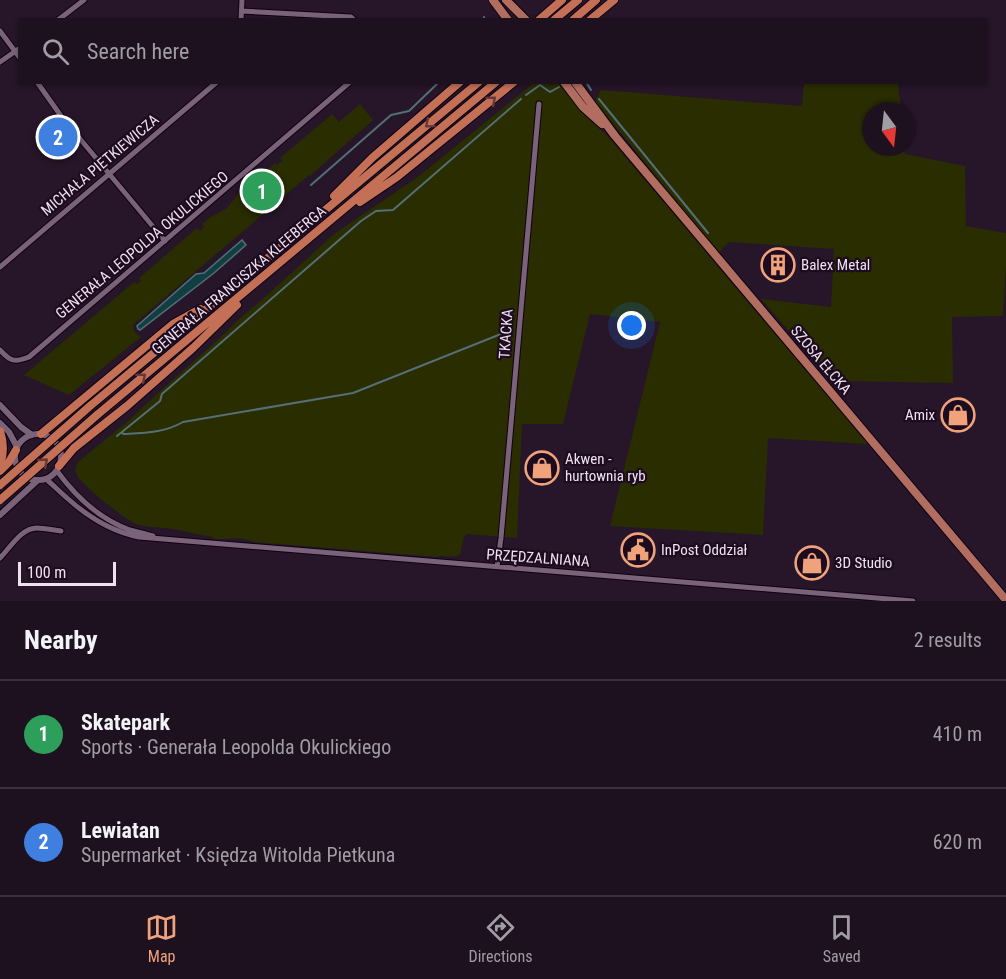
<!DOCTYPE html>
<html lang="en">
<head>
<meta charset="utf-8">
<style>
	body { margin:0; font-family:"Roboto Condensed",sans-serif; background:#2a1e2c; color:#f1f3f6 }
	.compass { position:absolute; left:862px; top:102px; width:54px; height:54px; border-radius:50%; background:#1d101f; box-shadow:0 2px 4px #0004; rotate:165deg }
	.scale { position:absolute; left:18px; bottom:15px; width:98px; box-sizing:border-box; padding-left:6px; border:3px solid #efe2f0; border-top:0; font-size:16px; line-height:21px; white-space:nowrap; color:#efe2f0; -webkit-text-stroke:4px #1d0b1f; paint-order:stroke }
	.you { position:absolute; left:632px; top:326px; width:21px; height:21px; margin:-15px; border:4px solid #fff; border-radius:50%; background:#1a73e8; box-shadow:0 0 0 9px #1a73e833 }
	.badge { display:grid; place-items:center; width:39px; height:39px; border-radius:50%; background:#f0a27a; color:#fff; font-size:20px; font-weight:700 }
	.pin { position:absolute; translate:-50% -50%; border:3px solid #fff; box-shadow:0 2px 6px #0006 }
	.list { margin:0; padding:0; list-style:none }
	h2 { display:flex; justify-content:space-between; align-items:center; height:78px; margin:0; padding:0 24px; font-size:26px }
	h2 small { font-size:20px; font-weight:400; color:#a09da4 }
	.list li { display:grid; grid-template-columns:39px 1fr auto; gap:18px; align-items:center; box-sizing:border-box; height:108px; padding:0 24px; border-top:2px solid #3b303d }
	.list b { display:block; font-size:22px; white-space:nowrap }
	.list p { margin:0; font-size:20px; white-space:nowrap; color:#a09da4 }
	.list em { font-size:20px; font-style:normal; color:#a09da4 }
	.icon { flex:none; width:33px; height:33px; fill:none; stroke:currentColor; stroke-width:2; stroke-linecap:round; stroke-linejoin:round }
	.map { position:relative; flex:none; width:1006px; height:601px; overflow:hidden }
	.search { position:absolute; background:#1d101f; box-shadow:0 2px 4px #0004; left:18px; right:18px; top:18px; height:66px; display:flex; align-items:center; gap:15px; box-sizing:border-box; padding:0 21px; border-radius:0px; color:#a09da4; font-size:22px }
	.sheet { height:294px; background:#1d101f }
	nav { display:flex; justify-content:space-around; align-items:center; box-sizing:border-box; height:84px; border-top:2px solid #3b303d; background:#1d101f; font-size:16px; color:#a09da4 }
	nav a { display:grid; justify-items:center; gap:3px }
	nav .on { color:#f0a27a }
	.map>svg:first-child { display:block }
	.green { fill:#292d00 }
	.water { fill:#113e42; stroke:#546f76; stroke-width:1.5 }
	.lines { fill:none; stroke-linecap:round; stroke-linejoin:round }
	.stream { stroke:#546f76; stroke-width:2 }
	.minor-casing { stroke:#0f0211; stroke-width:7 }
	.tertiary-casing { stroke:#0f0211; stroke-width:8 }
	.primary-casing { stroke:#0f0211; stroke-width:10 }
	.trunk-casing { stroke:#0f0211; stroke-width:10 }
	.minor { stroke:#79627a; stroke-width:5 }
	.tertiary { stroke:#79627a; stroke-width:6 }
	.primary { stroke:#b16d5f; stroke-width:8 }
	.trunk { stroke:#c47056; stroke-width:8 }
	.trunk-bridge-casing { stroke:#0f0211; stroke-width:10; stroke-linecap:butt }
	.trunk-bridge { stroke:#c47056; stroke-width:8 }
	.oneway { stroke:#683838 }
	.labels { text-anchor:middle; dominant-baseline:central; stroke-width:4.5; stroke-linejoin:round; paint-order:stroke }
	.street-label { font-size:15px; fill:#efe2f0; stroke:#1d0b1f }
	.poi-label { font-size:15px; fill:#efe2f0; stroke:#1d0b1f; text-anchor:start }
</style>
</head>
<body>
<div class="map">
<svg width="1006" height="601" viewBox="0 0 1006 601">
	<rect width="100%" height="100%" fill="#271529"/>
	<path class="green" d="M535 82 547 83 551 85 558 83 580 109 612 141 868 444 768 438 763 535 610 526 660 322 590 314 563 424H522L517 538 466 534C455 554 472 558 439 556L438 557 254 542C236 535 231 540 213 539V537C199 535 186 531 172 529 161 527 144 528 134 523 124 519 81 484 77 475 74 470 76 466 78 462L129 420 158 393 225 333 240 318 265 297 334 234 415 179Z
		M804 83H898L901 111H871V147H904L905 154 965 166 966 226 1006 233V266L1003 316 952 317 953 383 833 381 761 299 831 307 834 249 729 242 718 253 595 101 601 90 802 106Z
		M360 104 373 120 310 176 309 175 133 325 134 331 141 337 69 395 24 375 134 282 137 284 141 281 139 278 197 228 200 231 204 227 202 224 209 218 227 208 238 194 275 163 277 165 282 161 280 158 332 114 339 122Z"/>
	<path class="water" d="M242 240 246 245 214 273 140 330 138 329 137 326 196 274 204 273Z"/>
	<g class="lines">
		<path class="stream" d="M484 17 485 20
			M586 82 591 90
			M526 95 540 85 550 92 559 87
			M599 99 708 233
			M311 185 391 115 409 111 439 82
			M122 433 124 434C144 433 164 433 183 422L353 393 511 330
			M117 436 160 401 162 394 361 221 376 211 393 210 521 99"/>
		<defs>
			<path id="minor" d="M242 11 351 17 354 20
				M58 20 84 0
				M241 20 242 0
				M0 31 20 58
				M0 62 20 48
				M37 82 61 116 165 241
				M0 267 217 82
				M0 350C10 361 14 363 29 357L350 82
				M57 471C76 497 99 519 130 530 138 532 146 534 153 536
				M46 479C53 485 60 492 67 498 87 516 113 532 139 537L913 601
				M0 558C10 548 21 528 37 528 44 528 53 530 61 531
				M497 567 501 538 539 104"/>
			<path id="tertiary" d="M0 405 21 427 32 435
				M0 423 9 432 17 447
				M15 457a23 23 0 1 1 46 0a23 23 0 1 1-46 0Z
				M0 515 38 480"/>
			<path id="primary" d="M493 0 508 20
				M506 0 526 20
				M564 82 583 107 602 124
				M575 82 615 136 1006 600"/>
			<path id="trunk" d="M539 20 562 0
				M554 20 578 0
				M573 20 596 0
				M590 20 614 0
				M334 196 372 158 460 82
				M360 202 397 177 514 82
				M90 406 479 82
				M97 415 496 82
				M0 431C4 443 4 454 0 465
				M41 434 173 324 200 309
				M59 466 74 448 127 406 193 348 237 305
				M0 471 9 462 16 450"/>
		</defs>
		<use href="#minor" class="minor-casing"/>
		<use href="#tertiary" class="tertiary-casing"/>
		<use href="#primary" class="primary-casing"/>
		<use href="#trunk" class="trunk-casing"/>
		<use href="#minor" class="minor"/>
		<use href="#tertiary" class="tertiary"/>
		<use href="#primary" class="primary"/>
		<use href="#trunk" class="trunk"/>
		<defs>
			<path id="trunk-bridge" d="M0 485 90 406
				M0 500 97 415"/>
		</defs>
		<use href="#trunk-bridge" class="trunk-bridge-casing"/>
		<use href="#trunk-bridge" class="trunk-bridge"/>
	</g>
	<defs><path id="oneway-chevron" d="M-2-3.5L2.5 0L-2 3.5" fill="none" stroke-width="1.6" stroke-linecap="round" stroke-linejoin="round" transform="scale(1.5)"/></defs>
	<g class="oneway">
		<use href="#oneway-chevron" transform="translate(492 100) rotate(-40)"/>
		<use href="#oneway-chevron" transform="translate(429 124) rotate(140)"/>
		<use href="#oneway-chevron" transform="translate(142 377) rotate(-40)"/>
		<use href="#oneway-chevron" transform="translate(44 462) rotate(-41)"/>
	</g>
	<defs>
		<symbol id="building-ring" viewBox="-11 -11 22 22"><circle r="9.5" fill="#1d0b1f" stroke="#f0a27a" stroke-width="1.5"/><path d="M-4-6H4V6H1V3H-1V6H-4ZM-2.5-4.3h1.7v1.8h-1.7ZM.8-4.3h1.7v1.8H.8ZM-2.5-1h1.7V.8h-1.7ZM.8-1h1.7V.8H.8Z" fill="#f0a27a"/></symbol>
		<symbol id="shop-ring" viewBox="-11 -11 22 22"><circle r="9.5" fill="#1d0b1f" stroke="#f0a27a" stroke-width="1.5"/><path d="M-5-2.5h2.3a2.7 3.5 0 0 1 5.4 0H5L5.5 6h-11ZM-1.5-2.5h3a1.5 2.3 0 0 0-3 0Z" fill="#f0a27a"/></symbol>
		<symbol id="civic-ring" viewBox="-11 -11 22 22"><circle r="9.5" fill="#1d0b1f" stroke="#f0a27a" stroke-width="1.5"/><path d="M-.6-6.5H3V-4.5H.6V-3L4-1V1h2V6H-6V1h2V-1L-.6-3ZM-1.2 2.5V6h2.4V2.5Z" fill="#f0a27a"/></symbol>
	</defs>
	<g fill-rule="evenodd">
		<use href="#building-ring" x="759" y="246" width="38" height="38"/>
		<use href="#shop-ring" x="939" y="396" width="38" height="38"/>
		<use href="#shop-ring" x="523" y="449" width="38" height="38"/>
		<use href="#civic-ring" x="619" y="531" width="38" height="38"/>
		<use href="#shop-ring" x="793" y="544" width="38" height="38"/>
	</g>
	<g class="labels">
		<g class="street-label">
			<text transform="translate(100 165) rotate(-40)">MICHAŁA PIETKIEWICZA</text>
			<text transform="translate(142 245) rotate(-40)">GENERAŁA LEOPOLDA OKULICKIEGO</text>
			<text transform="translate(239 280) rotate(-40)">GENERAŁA FRANCISZKA KLEEBERGA</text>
			<text transform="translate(506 334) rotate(-86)">TKACKA</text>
			<text transform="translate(821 360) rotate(50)">SZOSA EŁCKA</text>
			<text transform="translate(538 558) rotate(4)">PRZĘDZALNIANA</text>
		</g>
		<g class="poi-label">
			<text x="801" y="265">Balex Metal</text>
			<text x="935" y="415" text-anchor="end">Amix</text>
			<text x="565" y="459">Akwen -<tspan x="565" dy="17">hurtownia ryb</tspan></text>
			<text x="661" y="550">InPost Oddział</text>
			<text x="835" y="563">3D Studio</text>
		</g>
	</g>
</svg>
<svg class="compass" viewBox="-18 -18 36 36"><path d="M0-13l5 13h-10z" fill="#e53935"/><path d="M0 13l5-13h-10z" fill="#a09da4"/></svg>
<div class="scale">100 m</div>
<div class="you"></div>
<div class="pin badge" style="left:262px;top:191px;background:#2e9e5b">1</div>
<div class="pin badge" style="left:58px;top:137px;background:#3f7fe0">2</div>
<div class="search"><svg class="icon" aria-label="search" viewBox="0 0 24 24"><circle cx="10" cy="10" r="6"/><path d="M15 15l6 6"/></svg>Search here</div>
</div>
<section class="sheet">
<h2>Nearby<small>2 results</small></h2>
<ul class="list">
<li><span class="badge" style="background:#2e9e5b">1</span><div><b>Skatepark</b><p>Sports · Generała Leopolda Okulickiego</p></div><em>410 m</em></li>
<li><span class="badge" style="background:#3f7fe0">2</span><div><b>Lewiatan</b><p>Supermarket · Księdza Witolda Pietkuna</p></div><em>620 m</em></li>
</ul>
</section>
<nav>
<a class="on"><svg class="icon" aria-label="map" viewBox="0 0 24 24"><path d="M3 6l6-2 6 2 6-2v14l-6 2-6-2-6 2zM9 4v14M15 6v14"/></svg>Map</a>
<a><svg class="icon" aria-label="directions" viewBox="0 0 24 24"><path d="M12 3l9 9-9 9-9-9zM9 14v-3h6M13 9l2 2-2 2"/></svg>Directions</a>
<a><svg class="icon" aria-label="saved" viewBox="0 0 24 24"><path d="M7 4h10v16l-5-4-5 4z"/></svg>Saved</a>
</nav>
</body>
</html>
